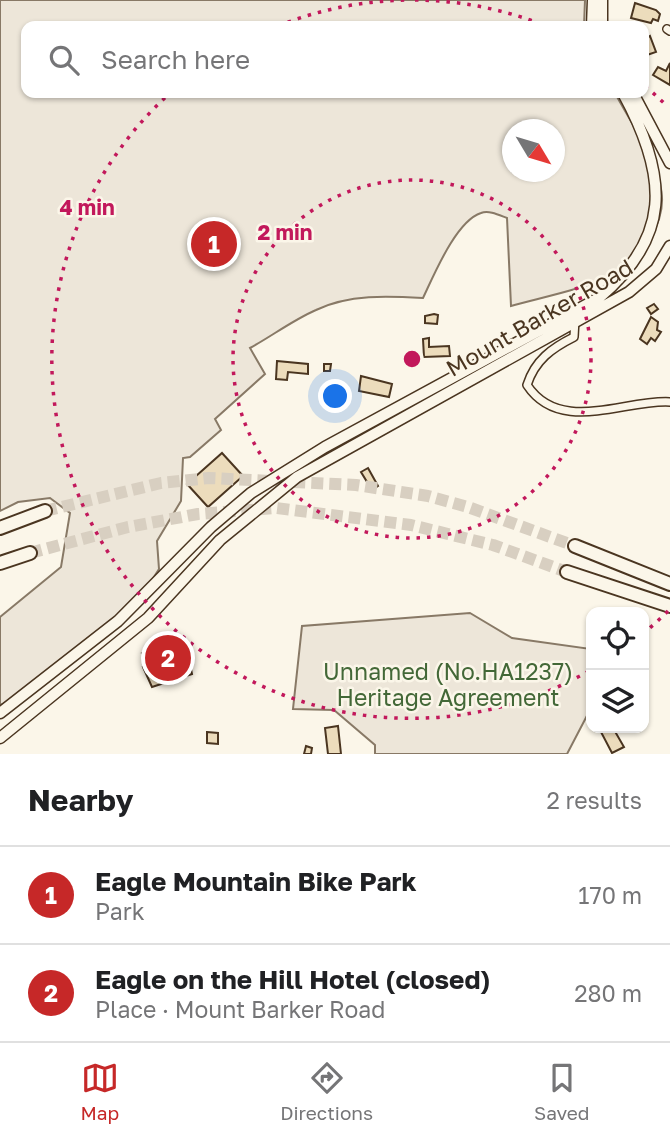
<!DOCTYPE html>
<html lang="en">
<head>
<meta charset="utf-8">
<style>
	body { margin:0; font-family:"Golos Text",sans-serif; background:#f2f2f2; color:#202124 }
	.controls { position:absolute; right:21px; bottom:21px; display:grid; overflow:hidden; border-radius:14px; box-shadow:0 2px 5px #0004 }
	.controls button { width:63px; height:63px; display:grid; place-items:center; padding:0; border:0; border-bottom:2px solid #e0e0e0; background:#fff; color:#202124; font:35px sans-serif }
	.compass { position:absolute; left:502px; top:119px; width:63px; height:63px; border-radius:50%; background:#fff; box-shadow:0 2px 5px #0004; rotate:128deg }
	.you { position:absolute; left:336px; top:397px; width:24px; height:24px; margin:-18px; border:5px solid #fff; border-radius:50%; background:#1a73e8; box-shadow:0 0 0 10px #1a73e833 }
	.badge { display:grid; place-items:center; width:46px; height:46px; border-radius:50%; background:#c62828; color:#fff; font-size:23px; font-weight:700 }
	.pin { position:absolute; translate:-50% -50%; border:4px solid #fff; box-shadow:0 2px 7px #0006 }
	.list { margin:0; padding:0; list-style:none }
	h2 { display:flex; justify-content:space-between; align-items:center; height:91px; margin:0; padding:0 28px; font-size:30px }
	h2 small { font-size:23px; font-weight:400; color:#757577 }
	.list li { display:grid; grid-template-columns:46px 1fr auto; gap:21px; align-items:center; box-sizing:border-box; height:98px; padding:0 28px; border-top:2px solid #e0e0e0 }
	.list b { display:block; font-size:26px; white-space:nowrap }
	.list p { margin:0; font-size:23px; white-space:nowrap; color:#757577 }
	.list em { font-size:23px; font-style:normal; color:#757577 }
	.icon { flex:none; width:38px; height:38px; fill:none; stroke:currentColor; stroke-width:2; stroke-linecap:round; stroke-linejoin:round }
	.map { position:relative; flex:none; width:670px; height:754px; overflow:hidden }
	.search { position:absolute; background:#fff; box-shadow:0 2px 5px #0004; left:21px; right:21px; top:21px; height:77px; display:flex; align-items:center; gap:18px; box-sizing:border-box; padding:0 24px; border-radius:14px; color:#757577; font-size:26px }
	.sheet { height:287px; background:#fff }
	nav { display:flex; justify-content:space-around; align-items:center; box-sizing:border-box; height:98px; border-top:2px solid #e0e0e0; background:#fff; font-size:19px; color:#757577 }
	nav a { display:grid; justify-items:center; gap:4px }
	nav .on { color:#c62828 }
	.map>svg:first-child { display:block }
	.green { fill:#ede6d9; stroke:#887966; stroke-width:2; fill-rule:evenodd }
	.building { fill:#ecdcbc; stroke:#4a3520; stroke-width:2 }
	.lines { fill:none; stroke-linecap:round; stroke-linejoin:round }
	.highway-tunnel { stroke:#d8cfc1; stroke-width:12; stroke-dasharray:12 6; stroke-linecap:butt }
	.street-casing { stroke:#4a3520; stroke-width:10 }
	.secondary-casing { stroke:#4a3520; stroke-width:13 }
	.highway-casing { stroke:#4a3520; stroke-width:16 }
	.street { stroke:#fbf6e9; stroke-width:7 }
	.secondary { stroke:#fbf6e9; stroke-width:10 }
	.highway { stroke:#fbf6e9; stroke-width:12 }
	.ring { fill:none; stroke:#c2185b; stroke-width:3.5; stroke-dasharray:3.5 7 }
	.labels { text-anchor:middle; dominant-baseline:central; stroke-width:5; stroke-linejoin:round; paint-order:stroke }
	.street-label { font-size:23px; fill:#4a3520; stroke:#fbf6e9 }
	.park-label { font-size:23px; fill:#436837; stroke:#fbf6e9 }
	.centre { fill:#c2185b; stroke:#fbf6e9; stroke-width:3.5 }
	.ring-label { font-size:21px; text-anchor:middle; font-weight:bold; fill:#c2185b; stroke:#fbf6e9; stroke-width:5; stroke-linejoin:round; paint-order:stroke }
</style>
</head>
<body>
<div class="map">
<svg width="670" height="754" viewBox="0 0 670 754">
	<rect width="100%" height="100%" fill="#fbf6e9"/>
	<path class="green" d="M0 0H585L584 26H26V93H615C630 121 652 153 660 184 670 222 641 259 609 276 585 289 539 298 511 306L507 218C499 215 489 210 481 213 456 221 434 275 423 298 388 296 349 294 316 310 293 320 272 336 250 348L265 374 215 419 221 430 190 457 183 458 181 501 157 541 159 569 138 602 22 696 0 705V617L61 567 70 513 50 498 18 502 0 511ZM512 130H554V172H512Z
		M470 613 512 638 591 649V708L567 754H375V745L334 710 293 709 302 626Z"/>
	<path class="building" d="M635 3 656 10 660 14 658 21 653 19 651 23 631 18Z
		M650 36 656 52 644 56V39Z
		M670 63V85L653 75 658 67 666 71Z
		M654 304 658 309 651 314 647 308Z
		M434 314 438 315 437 324 425 323V316Z
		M651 317 658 322 657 330 661 332 655 341 651 338 647 344 640 339Z
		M429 338V347L449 346 450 356 424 357 423 339Z
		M277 361 308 364V374L288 372 287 380 276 379Z
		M324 364H331L330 371H324Z
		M361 376 392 384 389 397 359 391Z
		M222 453 243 476 208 507 187 484Z
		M368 468 378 486 372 490 361 472Z
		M159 639 166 649 186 645 192 674 152 687 143 667 152 664 142 653Z
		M338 726 341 754H328L325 728Z
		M609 728H613L624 747 612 753 601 732Z
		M207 732 218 733V744L207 743Z
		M306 746 312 748 311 754H304Z"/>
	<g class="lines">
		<path class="highway-tunnel" d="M45 511 161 483 209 478 356 485 428 496 468 507 575 546
			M30 553 128 527 198 514 276 508 411 525 493 545 567 572"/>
		<defs>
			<path id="street" d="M667 29 670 31
				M575 319 574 337C552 348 535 360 527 385 560 435 625 399 670 402"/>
			<path id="secondary" d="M592 26 593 0
				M602 26V0
				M633 93 670 163
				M0 713 118 621 211 527 251 493 325 447 599 298C670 238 670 179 623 93
				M0 738 148 618 220 540 297 477 629 292 656 269 670 246"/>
			<path id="highway" d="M0 528 45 511
				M575 546 670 584
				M0 563 30 553
				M567 572 670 606"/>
		</defs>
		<use href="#street" class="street-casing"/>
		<use href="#secondary" class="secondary-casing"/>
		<use href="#highway" class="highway-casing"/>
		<use href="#street" class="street"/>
		<use href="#secondary" class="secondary"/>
		<use href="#highway" class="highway"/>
	</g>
	<g class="ring">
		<circle cx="412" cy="359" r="179"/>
		<path d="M668 611A359 359 0 0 1 645 632M589 671A359 359 0 0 1 169 94M278 26A359 359 0 0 1 409 0M415 0A359 359 0 0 1 546 26M645 86A359 359 0 0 1 668 107"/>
	</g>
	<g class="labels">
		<g class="street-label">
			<text transform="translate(539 317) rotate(-30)">Mount Barker Road</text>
		</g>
		<g class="park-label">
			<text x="448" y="671">Unnamed (No.HA1237)<tspan x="448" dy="26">Heritage Agreement</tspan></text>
		</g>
	</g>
	<circle cx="412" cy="359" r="10" class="centre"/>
	<g class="ring-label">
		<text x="87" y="215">4 min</text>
		<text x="285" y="240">2 min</text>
	</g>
</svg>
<div class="controls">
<button><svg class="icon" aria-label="locate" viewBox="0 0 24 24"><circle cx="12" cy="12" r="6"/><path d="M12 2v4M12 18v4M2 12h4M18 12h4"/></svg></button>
<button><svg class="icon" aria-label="layers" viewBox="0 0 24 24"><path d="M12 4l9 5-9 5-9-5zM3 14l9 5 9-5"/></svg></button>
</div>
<svg class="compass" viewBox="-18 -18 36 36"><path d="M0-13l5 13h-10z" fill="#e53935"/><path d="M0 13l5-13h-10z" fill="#757577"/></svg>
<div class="you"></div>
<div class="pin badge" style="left:214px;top:244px">1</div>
<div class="pin badge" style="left:168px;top:658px">2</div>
<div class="search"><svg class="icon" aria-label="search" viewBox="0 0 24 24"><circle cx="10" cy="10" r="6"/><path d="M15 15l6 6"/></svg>Search here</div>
</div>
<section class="sheet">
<h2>Nearby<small>2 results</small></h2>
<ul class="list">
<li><span class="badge">1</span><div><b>Eagle Mountain Bike Park</b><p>Park</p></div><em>170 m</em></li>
<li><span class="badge">2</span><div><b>Eagle on the Hill Hotel (closed)</b><p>Place · Mount Barker Road</p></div><em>280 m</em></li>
</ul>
</section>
<nav>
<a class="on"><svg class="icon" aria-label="map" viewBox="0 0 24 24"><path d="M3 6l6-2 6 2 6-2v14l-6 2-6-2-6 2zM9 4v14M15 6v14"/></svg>Map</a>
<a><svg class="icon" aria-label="directions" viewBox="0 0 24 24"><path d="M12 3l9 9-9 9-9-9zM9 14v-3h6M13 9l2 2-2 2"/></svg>Directions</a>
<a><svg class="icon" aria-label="saved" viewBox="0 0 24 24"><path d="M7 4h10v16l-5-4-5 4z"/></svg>Saved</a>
</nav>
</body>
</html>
